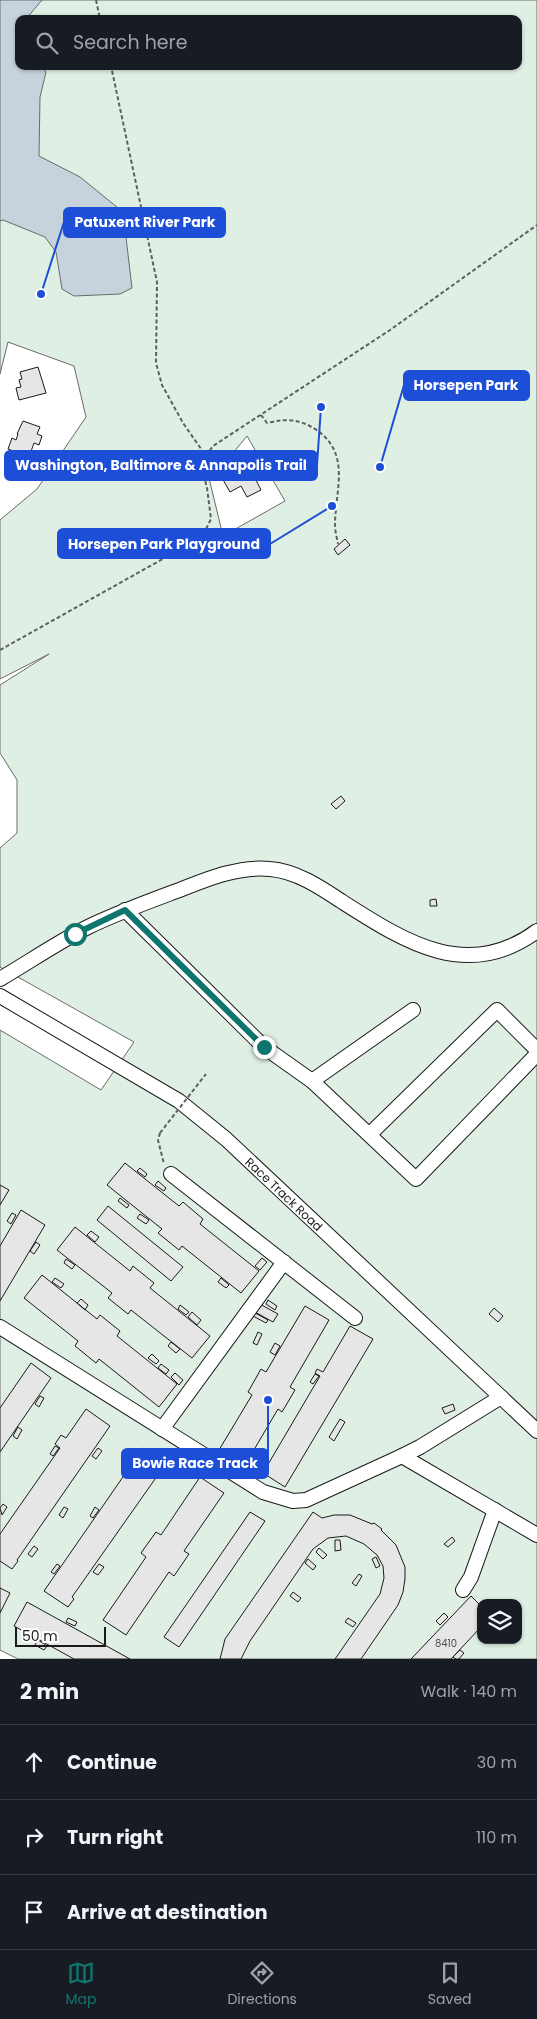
<!DOCTYPE html>
<html lang="en">
<head>
<meta charset="utf-8">
<style>
	body { margin:0; font-family:Poppins,sans-serif; background:#20242c; color:#f1f3f6 }
	.controls { position:absolute; right:15px; bottom:15px; display:grid; overflow:hidden; border-radius:10px; box-shadow:0 1px 4px #0004 }
	.controls button { width:45px; height:45px; display:grid; place-items:center; padding:0; border:0; border-bottom:1px solid #363941; background:#171b24; color:#f1f3f6; font:25px sans-serif }
	.scale { position:absolute; left:15px; bottom:12px; width:91px; box-sizing:border-box; padding-left:5px; border:2px solid #1a1a1a; border-top:0; font-size:14px; line-height:18px; white-space:nowrap; color:#1a1a1a; -webkit-text-stroke:4px #fff; paint-order:stroke }
	.stop { position:absolute; width:15px; height:15px; margin:-11px; border:4px solid #0f766e; border-radius:50%; background:#fff }
	.stop.end { background:#0f766e; border-color:#fff; box-shadow:0 1px 5px #0008 }
	.list { margin:0; padding:0; list-style:none }
	h2 { display:flex; justify-content:space-between; align-items:center; height:65px; margin:0; padding:0 20px; font-size:21px }
	h2 small { font-size:16px; font-weight:400; color:#9ea1a6 }
	.list li { display:grid; grid-template-columns:32px 1fr auto; gap:15px; align-items:center; box-sizing:border-box; height:75px; padding:0 20px; border-top:1px solid #363941 }
	.list b { display:block; font-size:19px; white-space:nowrap }
	.list em { font-size:16px; font-style:normal; color:#9ea1a6 }
	.icon { flex:none; width:28px; height:28px; fill:none; stroke:currentColor; stroke-width:2; stroke-linecap:round; stroke-linejoin:round }
	.map { position:relative; flex:none; width:537px; height:1659px; overflow:hidden }
	.search { position:absolute; background:#171b24; box-shadow:0 1px 4px #0004; left:15px; right:15px; top:15px; height:55px; display:flex; align-items:center; gap:12px; box-sizing:border-box; padding:0 18px; border-radius:10px; color:#9ea1a6; font-size:19px }
	.sheet { height:290px; background:#171b24 }
	nav { display:flex; justify-content:space-around; align-items:center; box-sizing:border-box; height:70px; border-top:1px solid #363941; background:#171b24; font-size:14px; color:#9ea1a6 }
	nav a { display:grid; justify-items:center; gap:2px }
	nav .on { color:#0f766e }
	.map>svg:first-child { display:block }
	.green { fill:#e0efe3; stroke:#6a6a6a; fill-rule:evenodd }
	.water { fill:#c6d2dc; stroke:#6a6a6a }
	.building { fill:#e6e6e6; stroke:#1a1a1a }
	.lines { fill:none; stroke-linecap:round; stroke-linejoin:round }
	.minor-casing { stroke:#1a1a1a; stroke-width:16 }
	.path { stroke:#5f5f5f; stroke-width:2; stroke-dasharray:4 2.5; stroke-linecap:butt }
	.minor { stroke:#fff; stroke-width:14 }
	.path-bridge { stroke:#5f5f5f; stroke-width:2; stroke-dasharray:4 2.5; stroke-linecap:butt }
	.route { stroke:#0f766e; stroke-width:6 }
	.labels { text-anchor:middle; dominant-baseline:central; stroke-width:4; stroke-linejoin:round; paint-order:stroke }
	.number-label { font-size:10px; fill:#4d4d4d }
	.street-label { font-size:12px; fill:#1a1a1a; stroke:#fff }
	.leader { fill:none; stroke:#1d4ed8; stroke-width:2 }
	.callout-dot { fill:#1d4ed8; stroke:#fff; stroke-width:2 }
	.callout { fill:#1d4ed8; stroke:#1d4ed8; stroke-width:2 }
	.callout-label { font-size:14px; text-anchor:middle; font-weight:bold; fill:#fff }
</style>
</head>
<body>
<div class="map">
<svg width="537" height="1659" viewBox="0 0 537 1659">
	<rect width="100%" height="100%" fill="#fff"/>
	<path class="green" d="M0 0H537V1659H18L0 1650V1030L101 1090 134 1042 0 967V848L17 833V780L0 753V685L49 654 0 679V520L37 489 86 417 74 366 8 342 0 374ZM19 19H518V66H19ZM247 436 285 501 223 536 209 478 214 476ZM481 1603H518V1640H481Z"/>
	<path class="water" d="M0 0H42L26 19H19V66H41L46 72 40 97 39 156 80 177 123 212 132 288 120 294 74 296 62 289 56 252 45 237 3 220 0 221Z"/>
	<path class="building" d="M38 367 46 393 19 400 16 388 21 387 19 380 22 379 20 372Z
		M23 421 40 427 37 434 42 436 39 445 34 443 29 457 8 449 12 438 16 440 18 434H17Z
		M253 460 261 474 255 478 261 490 247 497 241 486 230 492 222 478Z
		M345 539 350 545 338 555 334 549Z
		M341 796 345 801 336 809 331 804Z
		M436 899 437 906H430V900Z
		M125 1163 179 1206 183 1202 203 1219 200 1224 259 1271 241 1293 182 1246 179 1250 158 1233 162 1229 107 1185Z
		M140 1168 147 1174 145 1177 137 1171Z
		M158 1181 166 1188 164 1191 155 1185Z
		M0 1185 9 1190 0 1205Z
		M120 1198 129 1205 127 1208 118 1201Z
		M108 1206 183 1267 171 1281 97 1220Z
		M21 1210 45 1225 0 1301V1246Z
		M12 1213 16 1215 11 1224 7 1221Z
		M140 1214 149 1220 146 1224 137 1218Z
		M75 1227 130 1271 133 1266 154 1283 150 1288 210 1336 192 1358 131 1310 128 1314 108 1298 112 1293 57 1250Z
		M91 1231 99 1237 95 1242 87 1235Z
		M36 1242 40 1245 34 1254 30 1251Z
		M262 1258 267 1262 260 1270 255 1266Z
		M66 1259 75 1265 72 1269 64 1263Z
		M42 1275 97 1319 100 1315 120 1331 117 1336 177 1384 159 1407 99 1359 96 1363 75 1346 78 1341 24 1298Z
		M55 1278 64 1284 61 1288 52 1282Z
		M221 1278 229 1285 226 1288 218 1282Z
		M81 1299 88 1305 85 1310 77 1303Z
		M268 1300 277 1306 275 1310 266 1304Z
		M258 1303 278 1314 273 1322 253 1311Z
		M180 1305 189 1312 186 1315 178 1309Z
		M305 1306 329 1320 290 1387 295 1390 282 1412 278 1409 242 1470 216 1455 252 1395 248 1392 261 1369 266 1372Z
		M494 1308 503 1316 498 1322 489 1314Z
		M192 1312 201 1320 197 1325 188 1317Z
		M255 1313 268 1320 266 1323 253 1316Z
		M350 1326 373 1339 285 1487 263 1473 320 1376 315 1373 317 1369 323 1372Z
		M258 1332 262 1334 257 1345 253 1343Z
		M171 1342 180 1349 176 1353 168 1346Z
		M275 1343 280 1346 275 1355 270 1352Z
		M152 1354 159 1361 156 1364 148 1358Z
		M31 1363 51 1378 0 1452V1408Z
		M161 1364 169 1370 166 1374 158 1368Z
		M175 1373 183 1380 179 1385 171 1377Z
		M315 1374 319 1376 313 1384 310 1382Z
		M40 1396 44 1398 39 1407 35 1404Z
		M453 1404 455 1410 445 1414 442 1408Z
		M86 1409 110 1426 17 1560 18 1561 12 1569 0 1561V1534L60 1448 55 1444 61 1435 66 1438Z
		M340 1419 345 1422 334 1441 329 1437Z
		M18 1427 22 1430 17 1439 13 1436Z
		M55 1446 59 1448 53 1456 50 1454Z
		M98 1448 102 1451 96 1459 92 1456Z
		M143 1448 167 1465 161 1473 160 1472 72 1597 74 1599 68 1607 44 1591Z
		M200 1477 224 1493 184 1551 189 1554 174 1576 169 1572 126 1635 103 1620 146 1557 141 1553 156 1532 161 1535Z
		M3 1504 7 1507 2 1515 0 1508Z
		M64 1507 68 1509 63 1518 59 1515Z
		M95 1507 99 1510 93 1518 90 1516Z
		M250 1512 265 1521 179 1647 164 1637Z
		M313 1512 322 1518 334 1515H350L372 1524 374 1523 382 1529 381 1530 396 1545 405 1567V1579L403 1592 398 1605 361 1659H335L380 1594 384 1578 383 1566 377 1555 364 1544 346 1536 328 1538 313 1549 250 1641 241 1659H220L225 1639Z
		M452 1537 455 1541 448 1547 444 1544Z
		M335 1540H340L341 1550 335 1551Z
		M34 1546 38 1549 32 1557 28 1554Z
		M319 1548 327 1555 323 1559 316 1552Z
		M376 1557 380 1566 376 1568 372 1559Z
		M308 1559 316 1566 313 1570 305 1563Z
		M57 1564 60 1566 54 1574 51 1572Z
		M99 1564 104 1567 98 1575 93 1572Z
		M359 1574 362 1576 356 1586 352 1583Z
		M0 1588 10 1593 0 1613Z
		M293 1592 301 1598 298 1602 290 1596Z
		M471 1596 481 1606V1627L451 1659H411Z
		M27 1602 130 1659H74L14 1626Z
		M444 1613 448 1617 440 1625 436 1621Z
		M68 1618 77 1622 75 1626 66 1622Z
		M348 1618 356 1623 353 1627 345 1622Z
		M38 1640 47 1646 44 1650 35 1645Z
		M460 1650 464 1653 459 1659H456L453 1657Z"/>
	<g class="lines">
		<defs>
			<g id="minor">
				<path d="M125 910 264 1047 312 1081 416 1179 537 1054"/>
				<path d="M0 979C29 962 58 942 88 927 119 912 150 901 182 889 210 878 240 866 270 869 296 871 320 887 341 901 404 941 467 983 537 931"/>
				<path id="s1" d="M0 996 179 1101 226 1139 537 1431"/>
				<path d="M312 1081 413 1010"/>
				<path d="M370 1134 497 1010 537 1050"/>
				<path d="M171 1174 355 1318"/>
				<path d="M0 1327 263 1492 293 1501 306 1500 402 1456 537 1535"/>
				<path d="M162 1429 284 1262"/>
				<path d="M402 1456 420 1447 501 1397"/>
				<path d="M463 1590 471 1577 495 1510"/>
			</g>
		</defs>
		<use href="#minor" class="minor-casing"/>
		<path class="path" d="M96 0 100 19
			M261 415 267 423C287 418 301 419 318 431 351 455 335 491 335 525 335 531 337 538 338 544
			M206 456 213 446 390 330 537 225
			M0 650 202 537 211 519 207 488 203 472 206 456 183 423 162 385 156 363 157 282 111 66
			M160 1133 158 1140 164 1164"/>
		<use href="#minor" class="minor"/>
		<path class="path-bridge" d="M160 1133 206 1074"/>
	</g>
	<g class="lines">
		<path class="route" d="M75 934 125 910 264 1047"/>
	</g>
	<g class="labels">
		<g class="number-label">
			<text x="446" y="1643">8410</text>
		</g>
		<g class="street-label">
			<text stroke="none"><textPath href="#s1" startOffset="348">Race Track Road</textPath></text>
		</g>
	</g>
	<path class="leader" d="M41 294L64 222M380 467L404 385M321 407L317 465M332 506L270 544M268 1400L268 1464"/>
	<g class="callout-dot">
		<circle cx="41" cy="294" r="5"/>
		<circle cx="380" cy="467" r="5"/>
		<circle cx="321" cy="407" r="5"/>
		<circle cx="332" cy="506" r="5"/>
		<circle cx="268" cy="1400" r="5"/>
	</g>
	<g class="callout">
		<rect x="64" y="208" width="161" height="29" rx="5"/>
		<rect x="404" y="371" width="125" height="29" rx="5"/>
		<rect x="5" y="451" width="312" height="29" rx="5"/>
		<rect x="58" y="529" width="212" height="29" rx="5"/>
		<rect x="122" y="1449" width="146" height="29" rx="5"/>
	</g>
	<g class="callout-label">
		<text x="145" y="227">Patuxent River Park</text>
		<text x="466" y="390">Horsepen Park</text>
		<text x="161" y="470">Washington, Baltimore &amp; Annapolis Trail</text>
		<text x="164" y="549">Horsepen Park Playground</text>
		<text x="195" y="1468">Bowie Race Track</text>
	</g>
</svg>
<div class="controls">
<button><svg class="icon" aria-label="layers" viewBox="0 0 24 24"><path d="M12 4l9 5-9 5-9-5zM3 14l9 5 9-5"/></svg></button>
</div>
<div class="scale">50 m</div>
<div class="stop" style="left:75px;top:934px"></div>
<div class="stop end" style="left:264px;top:1047px"></div>
<div class="search"><svg class="icon" aria-label="search" viewBox="0 0 24 24"><circle cx="10" cy="10" r="6"/><path d="M15 15l6 6"/></svg>Search here</div>
</div>
<section class="sheet">
<h2>2 min<small>Walk · 140 m</small></h2>
<ul class="list">
<li><svg class="icon" aria-label="ahead" viewBox="0 0 24 24"><path d="M12 20V5M6 11l6-6 6 6"/></svg><div><b>Continue</b></div><em>30 m</em></li>
<li><svg class="icon" aria-label="right" viewBox="0 0 24 24"><path d="M7 20v-9h11M14 6l5 5-5 5"/></svg><div><b>Turn right</b></div><em>110 m</em></li>
<li><svg class="icon" aria-label="arrive" viewBox="0 0 24 24"><path d="M6 21V4h12l-3 4 3 4H6"/></svg><div><b>Arrive at destination</b></div></li>
</ul>
</section>
<nav>
<a class="on"><svg class="icon" aria-label="map" viewBox="0 0 24 24"><path d="M3 6l6-2 6 2 6-2v14l-6 2-6-2-6 2zM9 4v14M15 6v14"/></svg>Map</a>
<a><svg class="icon" aria-label="directions" viewBox="0 0 24 24"><path d="M12 3l9 9-9 9-9-9zM9 14v-3h6M13 9l2 2-2 2"/></svg>Directions</a>
<a><svg class="icon" aria-label="saved" viewBox="0 0 24 24"><path d="M7 4h10v16l-5-4-5 4z"/></svg>Saved</a>
</nav>
</body>
</html>
